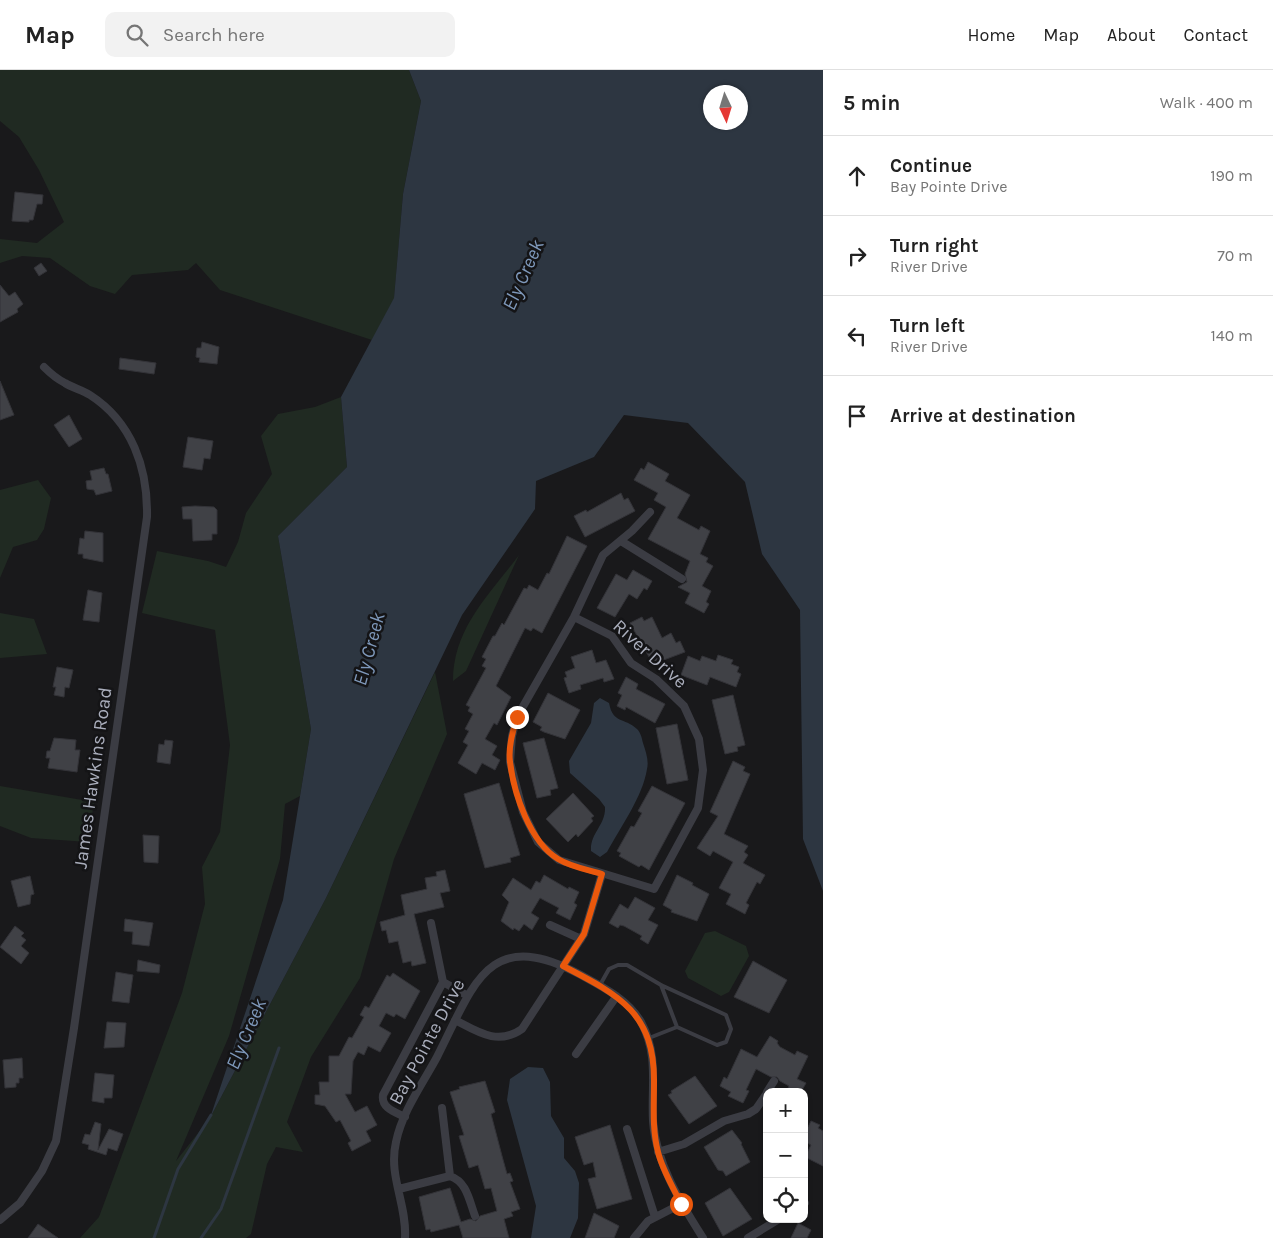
<!DOCTYPE html>
<html lang="en">
<head>
<meta charset="utf-8">
<style>
	body { margin:0; font-family:Karla,sans-serif; background:#f2f2f2; color:#222 }
	.controls { position:absolute; right:15px; bottom:15px; display:grid; overflow:hidden; border-radius:10px; box-shadow:0 1px 4px #0004 }
	.controls button { width:45px; height:45px; display:grid; place-items:center; padding:0; border:0; border-bottom:1px solid #e0e0e0; background:#fff; color:#222; font:25px sans-serif }
	.compass { position:absolute; left:703px; top:15px; width:45px; height:45px; border-radius:50%; background:#fff; box-shadow:0 1px 4px #0004; rotate:176deg }
	.stop { position:absolute; width:15px; height:15px; margin:-11px; border:4px solid #ea580c; border-radius:50%; background:#fff }
	.stop.end { background:#ea580c; border-color:#fff; box-shadow:0 1px 5px #0008 }
	.list { margin:0; padding:0; list-style:none }
	h2 { display:flex; justify-content:space-between; align-items:center; height:65px; margin:0; padding:0 20px; font-size:21px }
	h2 small { font-size:16px; font-weight:400; color:#767676 }
	.list li { display:grid; grid-template-columns:32px 1fr auto; gap:15px; align-items:center; box-sizing:border-box; height:80px; padding:0 20px; border-top:1px solid #e0e0e0 }
	.list b { display:block; font-size:19px; white-space:nowrap }
	.list p { margin:0; font-size:16px; white-space:nowrap; color:#767676 }
	.list em { font-size:16px; font-style:normal; color:#767676 }
	.icon { flex:none; width:28px; height:28px; fill:none; stroke:currentColor; stroke-width:2; stroke-linecap:round; stroke-linejoin:round }
	.map { position:relative; flex:none; width:823px; height:1168px; overflow:hidden }
	header { display:flex; align-items:center; gap:30px; box-sizing:border-box; height:70px; padding:0 25px; background:#fff; border-bottom:1px solid #e0e0e0 }
	header strong { font-size:24px }
	nav { display:flex; gap:28px; margin-inline-start:auto; font-size:18px }
	.search { width:350px; height:45px; background:#f2f2f2; display:flex; align-items:center; gap:12px; box-sizing:border-box; padding:0 18px; border-radius:10px; color:#767676; font-size:19px }
	main { display:flex }
	aside { flex:1; background:#fff }
	.map>svg:first-child { display:block }
	.green { fill:#202a22 }
	.water { fill:#2d3641; fill-rule:evenodd }
	.lines { fill:none; stroke-linecap:round; stroke-linejoin:round }
	.stream { stroke:#2d3641; stroke-width:3 }
	.building { fill:#404146; stroke:#333338 }
	.service { stroke:#3b3c43; stroke-width:4 }
	.minor { stroke:#3b3c43; stroke-width:8 }
	.route { stroke:#ea580c; stroke-width:6 }
	.labels { text-anchor:middle; dominant-baseline:central; stroke-width:5; stroke-linejoin:round; paint-order:stroke }
	.street-label { font-size:19px; fill:#aaaebc; stroke:#141416 }
	.water-label { font-size:20px; font-style:italic; fill:#7e98ba; stroke:#141416 }
</style>
</head>
<body>
<header>
<strong>Map</strong>
<div class="search"><svg class="icon" aria-label="search" viewBox="0 0 24 24"><circle cx="10" cy="10" r="6"/><path d="M15 15l6 6"/></svg>Search here</div>
<nav><a>Home</a><a>Map</a><a>About</a><a>Contact</a></nav>
</header>
<main>
<div class="map">
<svg width="823" height="1168" viewBox="0 0 823 1168">
	<rect width="100%" height="100%" fill="#19191b"/>
	<path class="green" d="M0 0H409L421 31 403 124 394 229 372 270 220 220 196 193 188 200 132 205 115 224 90 216 50 188 22 186 0 193V169L37 173 64 152 39 100 19 67 0 51Z
		M341 327 347 397 278 466 311 659 300 726 285 734 280 789 229 966 176 1091 210 1048 326 828 435 602 447 664 394 789 360 908 311 987 287 1052 303 1082 276 1077 267 1094 251 1164 246 1168H80L99 1147 182 923 205 834 202 797 220 762 230 675 215 560 142 543 157 481 208 491 226 497 238 472 246 443 272 404 261 366 278 344 315 337Z
		M38 410 51 428 44 459 37 470 13 477 0 508V420Z
		M519 485 466 601 453 611C453 558 489 525 519 485Z
		M0 543 34 549 47 584 0 588Z
		M0 716 94 732 88 772 31 768 0 756Z
		M715 861 746 876 749 886 729 922 721 926 688 908 685 901 705 863Z"/>
	<path class="water" d="M409 0H823V821L803 769 800 540 762 484 745 412 688 353 624 345 594 387 536 411 535 439 462 545 326 828 210 1048 283 830 311 659 278 466 347 397 341 327 394 228 403 124 421 31ZM710 22H740V52H710Z
		M600 628 609 633C613 654 624 647 637 659 641 663 642 669 643 673 646 682 649 691 647 699 643 726 620 758 607 782L600 787 591 781C590 763 606 755 605 737L599 729 570 703 569 691 591 653 594 633Z
		M528 997 543 998 550 1012 551 1046 564 1068V1088L575 1101 579 1113 578 1148 570 1168H531L536 1136 507 1030 510 1009Z"/>
	<g class="lines">
		<path class="stream" d="M154 1168 178 1099 211 1045
			M201 1168 221 1139 279 978"/>
	</g>
	<path class="building" d="M15 122 43 125 42 134H37L33 150H29V152L12 151Z
		M41 193 47 201 39 206 34 198Z
		M0 215 9 226 15 222 23 234 17 239 18 242 0 252Z
		M202 272 219 277 217 294 199 292 200 288 196 287 197 278H201Z
		M120 288 156 293 154 304 119 299Z
		M0 311 14 345 0 350Z
		M69 345 82 369 69 377 54 355Z
		M188 367 213 371 210 389 204 388 202 400 183 397Z
		M648 392 669 404 665 411 690 425 677 448 699 460 701 456 710 461 700 484 708 488 706 492 713 496 702 516 711 521 706 532 709 534 704 543 685 533 690 523 678 517 687 512 685 504 690 491 648 469 666 437 654 430 658 423 634 410 641 398 644 400Z
		M104 398 106 404H108L112 421 96 425 94 420 87 419 86 411 92 410 90 401Z
		M621 423 624 430 628 428 635 441 585 467 574 446 586 440 587 442Z
		M195 436 214 437 217 440V464H212V470L193 471 192 449H183L182 437Z
		M85 461 103 463V492L83 488V484H78L80 468 84 469Z
		M567 466 587 476 542 563 533 558 531 561 525 558 496 616 511 627 497 655 494 653 485 669 497 676 492 685 500 690 495 700 482 693 476 704 458 693 468 675 463 672 469 661 465 659 473 644 468 641 470 637 466 635 486 598 482 596 486 589 482 587 493 566H495L502 553 504 555 524 518 527 519 529 515 538 520 547 503 549 504Z
		M633 500 652 511 647 520 644 518 637 529 629 524 615 547 597 538 616 504 627 510Z
		M88 520 102 523 99 552 83 550Z
		M642 547 644 551 652 547 662 568 671 563 676 573 680 571 685 582 653 594 630 553Z
		M592 580 596 593 606 590 614 609 604 612 603 608 580 615 581 619 569 623 564 608 567 607 565 602 575 598 571 587Z
		M718 585 733 590 731 594 739 597 737 602 741 604 736 617 710 607 707 615 681 605 688 586 700 591 702 586 716 591Z
		M57 597 73 600 69 618 65 617 64 627 54 625 56 617H53Z
		M626 607 638 614 636 619 665 634 655 653 626 637 625 640 617 636 622 625 618 623Z
		M548 623 580 640 565 669 544 662 540 660 542 657 533 652Z
		M733 625 745 675 737 677 738 681 725 684 712 630Z
		M677 654 688 710 667 714 656 658Z
		M54 668 76 670 75 680H80L77 702 48 698 50 688H46L47 681H50Z
		M544 668 558 718 550 720 551 725 537 728 523 673Z
		M165 670 173 671 170 694 157 692 159 674 164 675Z
		M733 691 745 697 743 701 750 704 724 764 748 776 744 782 748 785 743 793 765 805 760 814 757 812 746 833 749 835 745 844 726 834 731 824 719 818 733 792 713 781 710 786 697 778 718 746 710 742Z
		M499 713 520 785 510 788 511 792 485 798 464 724Z
		M652 716 685 733 649 800 641 795 639 797 619 786 621 783 617 781 631 756 634 757 642 743 638 741Z
		M573 723 594 746 591 748 593 751 578 767 576 764 568 772 546 749Z
		M143 765 159 766 158 793 144 792Z
		M445 800 450 821 440 823 444 837 414 844 426 893 412 896 411 891 403 893 398 871 389 873 386 860 382 861 380 852 405 845 401 825 427 819 425 808 437 806 436 802Z
		M544 805 568 819 569 817 579 822 574 833 577 835 570 850 556 843 559 838 540 828 531 843 539 848 532 860 524 854 519 861 514 858 513 860 501 851 509 832 502 825 513 808 531 820 536 811 540 813Z
		M677 805 693 813 692 815 709 824 697 851 671 842 672 840 663 835Z
		M30 806 34 824 31 825 30 834 18 837 11 811Z
		M635 827 655 838 648 850 658 855 648 874 640 869 642 866 624 856 620 855 618 858 609 853 620 834 628 839Z
		M125 849 153 853 149 876 132 874 133 862 124 861Z
		M15 856 24 863 21 866 26 870 21 876 29 883 21 894 0 877Z
		M138 890 160 895 159 903 137 901Z
		M753 891 787 910 769 943 734 927Z
		M116 902 133 905 129 933 112 931Z
		M393 903 420 921 405 949 396 944 394 947 386 943 379 956 391 963 380 982 368 976 364 985 358 982 353 991 351 1024H345L355 1042 367 1036 377 1055 366 1061 371 1071 352 1081 348 1073 351 1071 340 1050 336 1052 325 1036 315 1034V1025H320L319 1012H329V986H339L349 967 352 968 364 947 360 945 365 936 369 938 387 905 390 907Z
		M107 952 126 953 124 977 104 978Z
		M770 966 778 971 777 973 780 977 795 985 797 981 808 986 797 1009 806 1013 801 1022H786L789 1016 780 1011 777 1007H771L756 999 746 1020 749 1021 743 1033 728 1026 731 1022 720 1016 724 1007 727 1009 741 979 757 987Z
		M22 988 23 1008H19V1013H16V1017L5 1018 3 990Z
		M95 1003 114 1005 112 1028H104V1033L92 1031Z
		M695 1006 717 1036 689 1054 668 1025 672 1023 671 1021Z
		M485 1011 495 1042 491 1044 502 1086 507 1104 510 1103 513 1111 510 1112 520 1139 511 1142 513 1146 504 1149 509 1168H463L459 1155 431 1162 430 1159 426 1160 419 1127 450 1118 461 1152 470 1149 476 1151 480 1146 497 1141 491 1118 485 1119 478 1095 469 1098 459 1066 464 1065 450 1022 460 1019 459 1017Z
		M811 1051 820 1055 818 1058 823 1061V1096L805 1087 811 1075 804 1071V1055L808 1057Z
		M95 1052 101 1054 98 1080 109 1059 123 1064 117 1081 108 1078 106 1085 88 1079 89 1075 82 1073 85 1064 90 1065Z
		M610 1055 632 1129 597 1139 588 1109 596 1107 593 1092 584 1095 575 1067Z
		M732 1060 742 1073 741 1074 750 1092 726 1106 723 1101 718 1100 704 1077Z
		M730 1118 752 1149 723 1166 705 1133Z
		M594 1143 619 1156 614 1168H585Z
		M798 1153 811 1160 807 1168H791Z
		M38 1154 58 1168H28Z"/>
	<g class="lines">
		<path class="service" d="M600 915 609 899 618 895H627L661 915 726 945 731 959 726 972 717 975 677 957 649 968
			M661 915 677 957"/>
		<path class="minor" d="M621 471 682 509
			M574 547 612 566 631 593 656 609 684 636 699 669 703 700 698 738 654 819 559 790 538 772 523 742 510 692 512 666 517 647 574 547 603 485 632 461 650 442
			M431 853 443 912 468 926
			M550 855 581 869
			M455 950C478 962 498 976 522 959L584 864 602 804
			M576 984 616 927
			M767 1022 774 1011
			M442 1038 450 1106C467 1112 469 1130 475 1146
			M405 1047C395 1042 381 1038 383 1025L443 912
			M627 1059 655 1147
			M658 1082 684 1074 724 1051 748 1044 756 1039 767 1023
			M399 1119 450 1106
			M804 1134 805 1133
			M0 1150 20 1133 42 1101 56 1071 74 958 147 447C148 398 132 352 90 325 82 320 73 318 65 313 57 309 50 303 44 297
			M405 1168C407 1134 388 1106 396 1072 402 1042 423 1013 437 987 473 917 487 855 579 904 601 916 628 929 641 952 659 985 651 1016 653 1051 656 1094 681 1133 703 1168
			M634 1168 648 1151 681 1134
			M748 1168 779 1149"/>
	</g>
	<g class="lines">
		<path class="route" d="M517 647C513 661 508 677 510 692 514 724 530 772 558 789 571 797 589 800 602 804L584 864 563 896C619 925 655 943 654 1013 654 1036 652 1059 658 1082 662 1099 673 1117 681 1134"/>
	</g>
	<g class="labels">
		<g class="street-label">
			<text transform="translate(650 584) rotate(42)">River Drive</text>
			<text transform="translate(93 708) rotate(-82)">James Hawkins Road</text>
			<text transform="translate(427 972) rotate(-62)">Bay Pointe Drive</text>
		</g>
		<g class="water-label">
			<text transform="translate(523 205) rotate(-66)">Ely Creek</text>
			<text transform="translate(369 579) rotate(-75)">Ely Creek</text>
			<text transform="translate(246 964) rotate(-67)">Ely Creek</text>
		</g>
	</g>
</svg>
<div class="controls">
<button>+</button>
<button>−</button>
<button><svg class="icon" aria-label="locate" viewBox="0 0 24 24"><circle cx="12" cy="12" r="6"/><path d="M12 2v4M12 18v4M2 12h4M18 12h4"/></svg></button>
</div>
<svg class="compass" viewBox="-18 -18 36 36"><path d="M0-13l5 13h-10z" fill="#e53935"/><path d="M0 13l5-13h-10z" fill="#767676"/></svg>
<div class="stop" style="left:681px;top:1134px"></div>
<div class="stop end" style="left:517px;top:647px"></div>
</div>
<aside>
<h2>5 min<small>Walk · 400 m</small></h2>
<ul class="list">
<li><svg class="icon" aria-label="ahead" viewBox="0 0 24 24"><path d="M12 20V5M6 11l6-6 6 6"/></svg><div><b>Continue</b><p>Bay Pointe Drive</p></div><em>190 m</em></li>
<li><svg class="icon" aria-label="right" viewBox="0 0 24 24"><path d="M7 20v-9h11M14 6l5 5-5 5"/></svg><div><b>Turn right</b><p>River Drive</p></div><em>70 m</em></li>
<li><svg class="icon" aria-label="left" viewBox="0 0 24 24"><path d="M17 20v-9H6M10 6l-5 5 5 5"/></svg><div><b>Turn left</b><p>River Drive</p></div><em>140 m</em></li>
<li><svg class="icon" aria-label="arrive" viewBox="0 0 24 24"><path d="M6 21V4h12l-3 4 3 4H6"/></svg><div><b>Arrive at destination</b></div></li>
</ul>
</aside>
</main>
</body>
</html>
